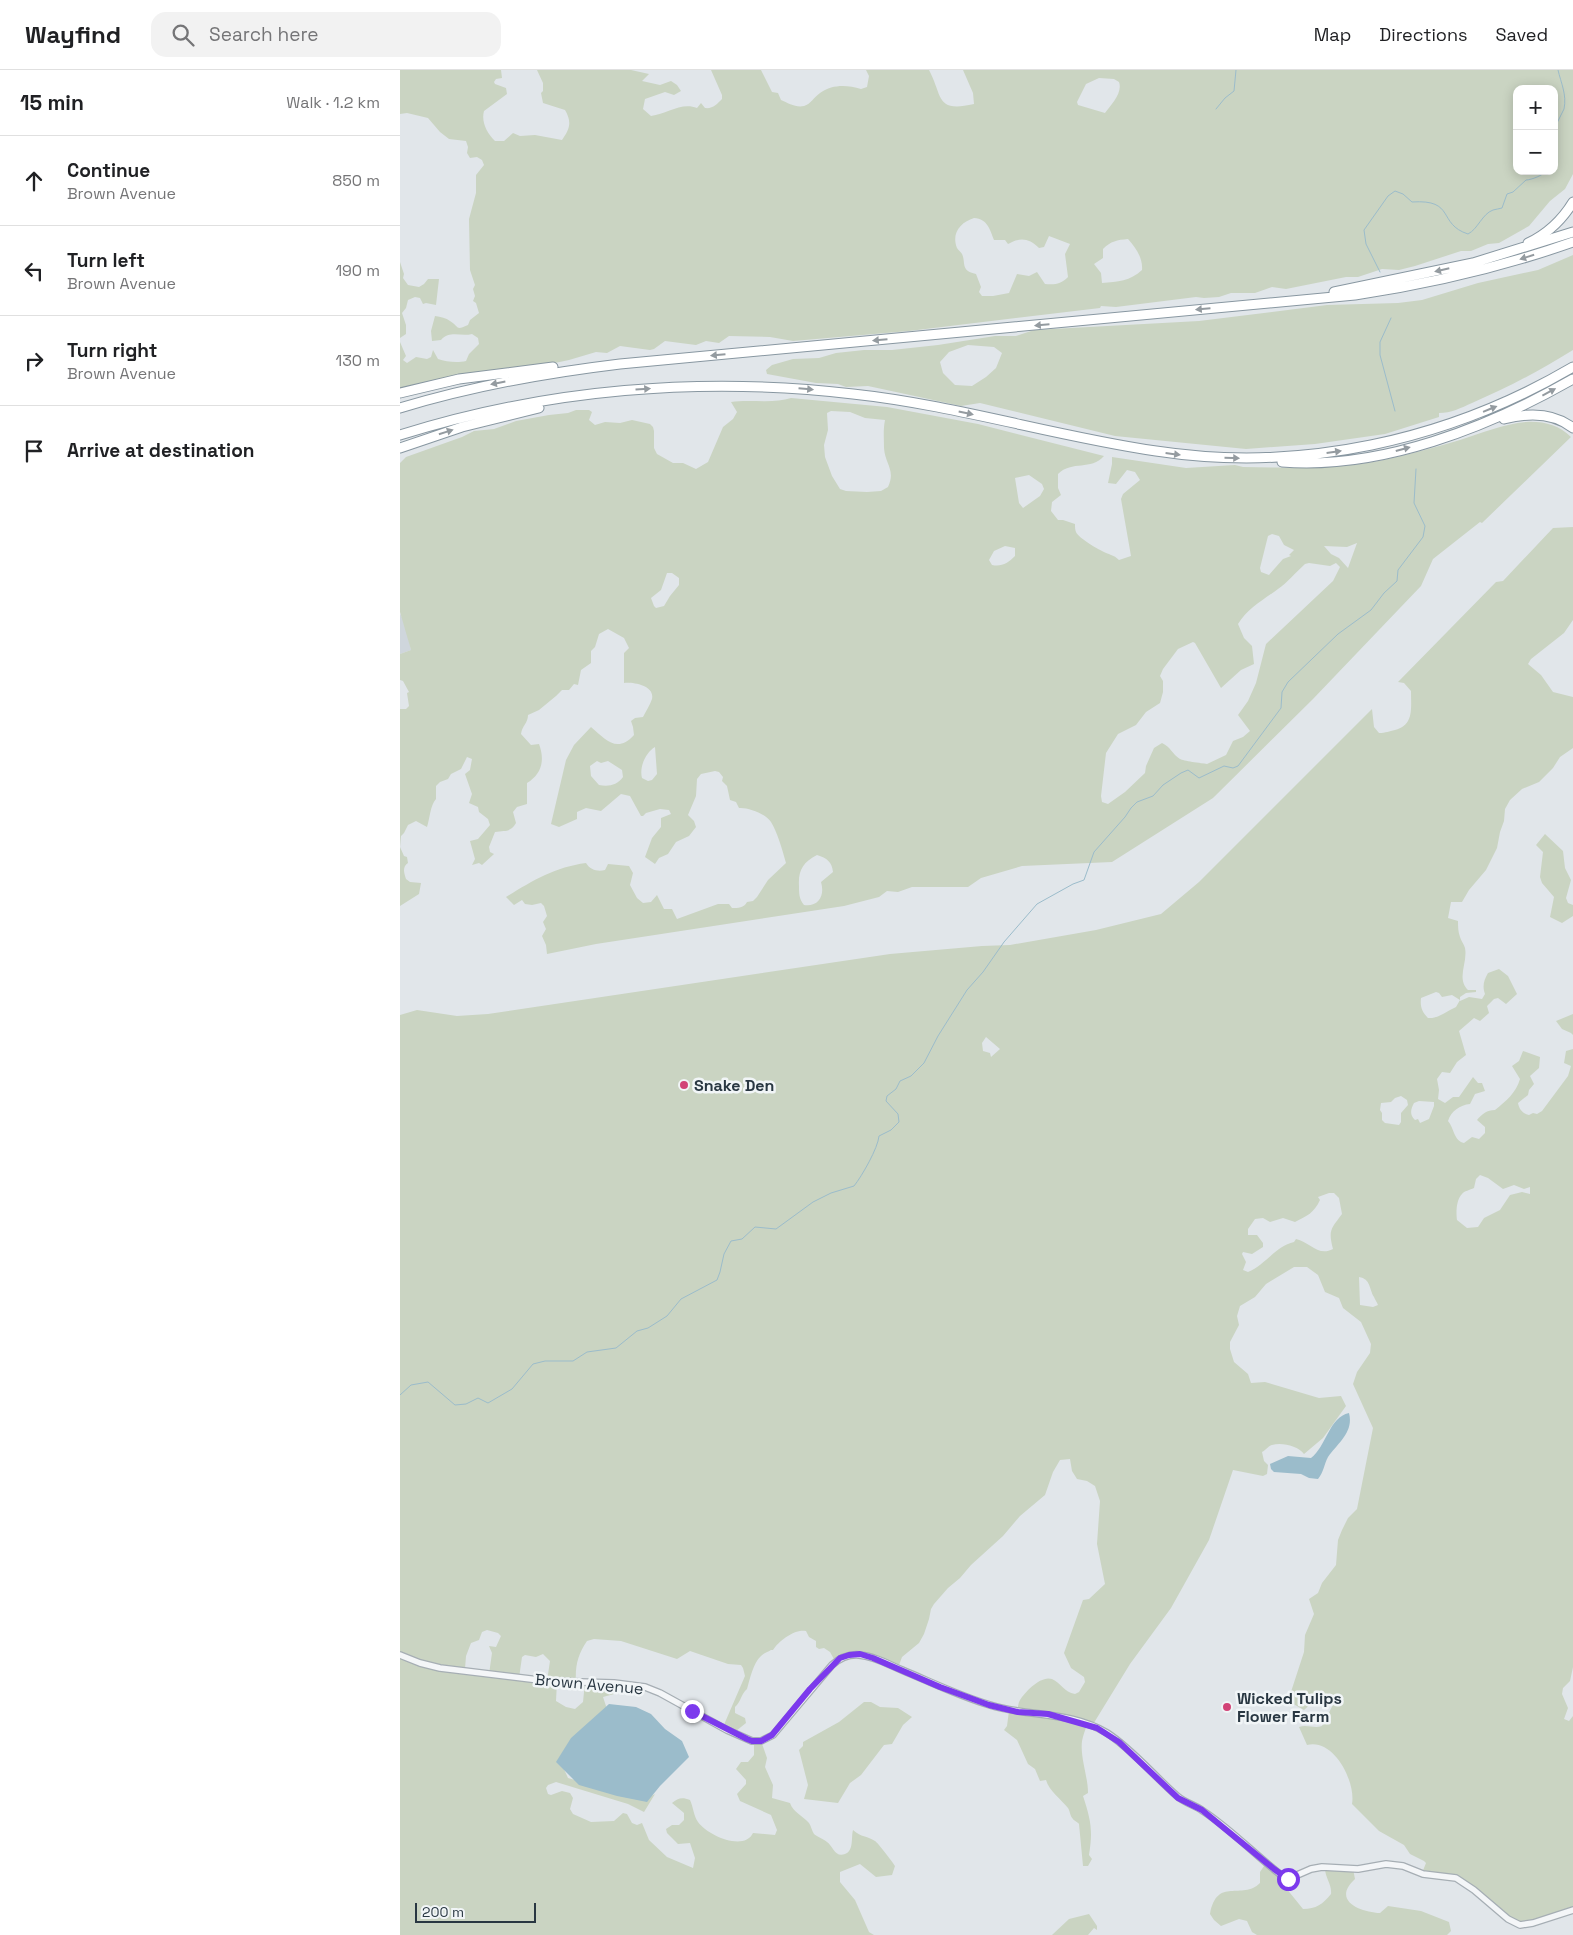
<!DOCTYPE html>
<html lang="en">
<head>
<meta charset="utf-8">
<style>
	body { margin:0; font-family:"Space Grotesk",sans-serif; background:#f2f2f2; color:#202124 }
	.controls { position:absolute; right:15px; top:15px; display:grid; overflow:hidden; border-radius:10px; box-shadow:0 2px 12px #0003 }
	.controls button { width:45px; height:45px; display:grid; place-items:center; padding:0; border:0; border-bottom:1px solid #e0e0e0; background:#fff; color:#202124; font:25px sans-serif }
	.scale { position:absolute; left:15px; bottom:12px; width:121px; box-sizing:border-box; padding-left:5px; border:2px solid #293742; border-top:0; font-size:14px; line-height:18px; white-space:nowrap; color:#293742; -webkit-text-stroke:4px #f1f5f7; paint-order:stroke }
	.stop { position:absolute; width:15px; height:15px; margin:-11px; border:4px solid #7c3aed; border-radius:50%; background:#fff }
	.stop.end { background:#7c3aed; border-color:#fff; box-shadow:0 1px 5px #0008 }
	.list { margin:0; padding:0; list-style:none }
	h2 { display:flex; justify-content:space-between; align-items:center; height:65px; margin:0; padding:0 20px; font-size:21px }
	h2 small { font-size:16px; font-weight:400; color:#757577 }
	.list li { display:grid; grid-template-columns:32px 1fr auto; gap:15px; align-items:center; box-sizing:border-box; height:90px; padding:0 20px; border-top:1px solid #e0e0e0 }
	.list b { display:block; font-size:19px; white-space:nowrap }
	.list p { margin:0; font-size:16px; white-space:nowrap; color:#757577 }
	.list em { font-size:16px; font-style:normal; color:#757577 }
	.icon { flex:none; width:28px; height:28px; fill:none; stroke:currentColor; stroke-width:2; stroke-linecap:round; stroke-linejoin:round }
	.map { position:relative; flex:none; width:1173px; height:1865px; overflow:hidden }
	header { display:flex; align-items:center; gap:30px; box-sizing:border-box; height:70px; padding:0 25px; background:#fff; border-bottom:1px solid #e0e0e0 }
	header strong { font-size:24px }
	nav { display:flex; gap:28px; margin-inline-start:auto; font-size:18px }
	.search { width:350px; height:45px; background:#f2f2f2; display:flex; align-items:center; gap:12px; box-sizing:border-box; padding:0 18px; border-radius:15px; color:#757577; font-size:19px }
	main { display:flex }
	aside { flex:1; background:#fff }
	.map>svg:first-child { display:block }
	.built { fill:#cfd6dc }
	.green { fill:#cad4c2; fill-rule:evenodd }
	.water { fill:#9bbccb }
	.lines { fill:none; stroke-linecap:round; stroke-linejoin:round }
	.stream { stroke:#9bbccb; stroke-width:1 }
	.tertiary-casing { stroke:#a6aeb4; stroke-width:8 }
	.motorway-casing { stroke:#8897a1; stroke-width:11 }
	.tertiary { stroke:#f4f6f8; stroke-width:5.5 }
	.motorway { stroke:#fff; stroke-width:9 }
	.oneway { fill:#949ba0 }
	.route { stroke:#7c3aed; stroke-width:6 }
	.poi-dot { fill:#d24377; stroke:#f1f5f7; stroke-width:2 }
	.labels { text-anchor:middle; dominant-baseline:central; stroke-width:5; stroke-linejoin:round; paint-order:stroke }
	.poi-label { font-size:16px; font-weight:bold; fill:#293742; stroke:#f1f5f7; text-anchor:start }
	.street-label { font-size:16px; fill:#293742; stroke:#f1f5f7 }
</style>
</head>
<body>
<header>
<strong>Wayfind</strong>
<div class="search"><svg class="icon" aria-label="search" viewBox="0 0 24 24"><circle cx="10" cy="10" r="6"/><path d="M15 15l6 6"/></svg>Search here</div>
<nav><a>Map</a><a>Directions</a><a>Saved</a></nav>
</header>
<main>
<aside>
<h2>15 min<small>Walk · 1.2 km</small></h2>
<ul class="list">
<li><svg class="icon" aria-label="ahead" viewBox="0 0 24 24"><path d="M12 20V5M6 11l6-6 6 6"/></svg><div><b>Continue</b><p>Brown Avenue</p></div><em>850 m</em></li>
<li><svg class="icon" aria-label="left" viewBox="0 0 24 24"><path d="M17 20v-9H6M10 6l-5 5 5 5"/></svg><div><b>Turn left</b><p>Brown Avenue</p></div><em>190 m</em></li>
<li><svg class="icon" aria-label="right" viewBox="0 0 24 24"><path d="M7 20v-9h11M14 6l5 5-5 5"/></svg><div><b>Turn right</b><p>Brown Avenue</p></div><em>130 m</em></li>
<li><svg class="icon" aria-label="arrive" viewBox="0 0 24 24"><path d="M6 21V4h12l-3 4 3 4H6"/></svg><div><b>Arrive at destination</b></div></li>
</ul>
</aside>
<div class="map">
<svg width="1173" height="1865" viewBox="0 0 1173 1865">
	<rect width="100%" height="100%" fill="#e1e6ea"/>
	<path class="built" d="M0 544 4 550 11 580 0 584Z"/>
	<path class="green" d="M0 0H101L102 8 96 9 94 12 95 14 106 18 107 24 84 41C81 52 87 63 95 71H104L113 63 120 66 135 65 162 70C170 59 172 52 165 40L143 33 141 23 143 21V13L137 0H231L249 4 242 11 260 15 271 11 277 15 281 21 274 25 265 22 245 29 243 39 251 46C267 44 281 32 297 38L301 33 305 38C313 39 317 34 322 29V25L311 0H361L372 22 378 23 381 30C388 33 396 38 404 36 411 34 414 27 420 23 433 14 447 15 461 19L467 17 469 6 466 0H529C543 26 535 43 574 34L573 23 563 0H1173V104L1165 119 1150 131 1129 156 1099 173 1088 174 1071 181H1061L1015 196 999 200 982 199 958 207H946L886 219 872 217 855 223H831L819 227 804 228 796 227 716 237 701 236 700 238 509 261 393 271 370 267 329 266 319 273 306 271 296 275 265 271 254 279 250 280 220 276 207 283 196 282 169 290 0 326V272L6 286 3 290 7 293 16 287 27 289 31 287 33 280 38 289C46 292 58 293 66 291L69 284 79 274 78 268 72 264C61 267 50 260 41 270L32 271 31 261 35 246C41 247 46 248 50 251 60 257 55 261 68 255L70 250 79 243 76 233 73 231 75 226 73 219 75 215 70 200 69 149 76 123V105L84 95 82 90 77 87 70 88 67 83 68 77 66 71 49 69 40 62 28 48 7 43 0 44ZM699 8 714 9 719 12C723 23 711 35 705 43L678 35 677 32 686 14ZM1117 19H1154V101H1117ZM574 148C588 149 590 160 594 170H605L608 174C620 167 629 168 639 178L644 177 649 166 670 174 665 184 668 207C661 214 655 215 645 214L637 202 629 206 617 204 609 223 593 226H582L579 222 581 217 576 204C560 201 566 192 562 184 561 182 558 180 557 178 551 163 561 152 574 148ZM728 169C736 178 743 188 742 200 730 211 718 212 702 213L701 203 694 194 703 188V179C711 171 717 170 728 169Z
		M1173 185V280C1141 300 1107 318 1072 333 1061 338 1051 343 1039 343V347L985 364 915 374 846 379 715 366 580 333 561 336 468 316 446 317 438 314 416 313 367 304 366 300 372 295 393 289 419 288 436 283 464 280H492L538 275 595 266H616L634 260 799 251 927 235 998 233 1022 230 1078 213 1138 200ZM568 275 594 277 602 283 596 298 586 307 572 316 555 315 543 303 540 292 549 282Z
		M0 192 4 204 3 208 8 215 19 217 24 214 28 209H39L36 235 26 233 23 234 20 228 15 227 8 230 6 238 2 243 6 255V264L0 268Z
		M391 328 487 337 578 354 704 386C691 401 672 390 658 404V418L661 425 652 432 651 441 658 450H663L675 454C675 457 675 460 676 462 678 468 702 482 709 484 713 486 715 486 719 490L731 486 721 429 723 424 740 410 735 402 727 400 716 414 708 413 712 394V387L786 398 835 395 843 397C888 398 935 399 979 391 1006 385 1034 378 1060 370 1082 363 1103 354 1126 352 1143 351 1159 355 1171 367L1082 453 1080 452 1033 489 1021 516 913 629 813 728 712 792 622 796 581 808 568 817H512L498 822 487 821 479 827 444 836 196 874 147 884 146 875 142 866 146 859 143 852 147 846 144 836 141 833 132 835 125 834 122 830 114 835 106 827C132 811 155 797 186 793 190 800 198 802 205 800L208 794 229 796 233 803 230 815 237 828 243 833 251 832 257 825 264 839H272L277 849 318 834H329L332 838C338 838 344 838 347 832L353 831 357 827 368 810 386 793C383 782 377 761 371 752 366 744 348 737 339 738L336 732 330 730 327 716 322 711 323 707 319 702 315 701 301 704 297 709 296 726 288 745 294 751 296 757 289 766 276 772 268 784 259 788 255 794 245 787 252 768 261 757V748L271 744 269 740 260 739 246 743 243 746H241L230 726 221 724 201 741 186 738 177 742V749L159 757 151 754 166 690 174 675 191 657C205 669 217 684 234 665L233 657 231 651 235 648 243 647C246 641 250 635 252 629 255 615 232 612 224 613V583L229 578 224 568 208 559 199 564 195 577 191 581V593L181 600 178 615 174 614 169 620H162L156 626 139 640 128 645C128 653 122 656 121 664L131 675 139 674C145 690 142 704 127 713V734L117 737 113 742 116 753C110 763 105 760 95 762L89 777 90 782 94 784 82 795 79 793 72 795 75 789 70 771 78 769 90 755 88 749 79 742 78 737 69 733 72 724 65 704 70 700 72 689 67 687 61 699 51 704 48 709 40 712 36 716V729C30 736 30 748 27 757L16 751 8 755 4 763 1 766 0 777 4 786 7 787 8 793C2 797 4 803 6 809L10 812 21 813 19 824 0 836V639H6L9 636 7 623 9 622 3 611 0 610V584L11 580 0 542V393L6 387 62 367 74 361 94 359 116 351 149 345 168 343 176 340H189L192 342 189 350 195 355 205 352 220 353 232 350 250 354 253 357 254 361V378L257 384 273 393H283L296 399 308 392 323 357 333 349 337 342 331 332C349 329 374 334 391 328ZM431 341 450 342 465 348 485 350C483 360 484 369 484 378 485 394 496 400 488 417L481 421 467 422 446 421 440 419 432 406 425 387 424 375 428 360 427 343ZM629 405 642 414 644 419 640 426 623 438 619 433 615 408ZM872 464 879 466 884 475 894 480 889 485 891 486 883 489 869 505 861 502 860 498 868 466ZM957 473 948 498 939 488 931 484 924 476 947 477ZM605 476 615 478V486C608 493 602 497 592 495L589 490 594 481ZM909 493 930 496 936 493 940 497 933 511 866 574 856 613 848 631 838 645 850 661 843 667 833 671 826 685 807 694C801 693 783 691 780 689 772 684 771 677 762 673L754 678 746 696 745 703 725 722 708 734 702 732 701 726 706 683 718 664 736 655 746 642 760 633 763 622V611L760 606 763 599 778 579 793 572 795 573 821 618 841 600 854 594 852 576 844 568 838 554C848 538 863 530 878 519 887 513 896 502 905 494ZM267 503H272L279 508V515L270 526 264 536 256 538 254 536 251 528 261 520ZM255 677 257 704 252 710 248 711 242 708C239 697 246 682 255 677ZM197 691 201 693 208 691 222 700 223 707C217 715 209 717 199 715L191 706 190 696ZM417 785C427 788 432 792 433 802L421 812C425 825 419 837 404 835 399 829 399 823 399 816 398 801 403 792 417 785Z
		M1173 457V550L1164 563 1131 589 1128 594 1141 605 1153 622 1173 627V678L1160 687 1153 698 1139 712 1122 719 1110 730 1105 739 1104 751 1100 762 1097 778 1086 800 1069 820 1062 832H1051L1048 848 1058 851C1058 856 1058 862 1060 867 1061 871 1064 874 1065 878 1068 893 1056 908 1068 920H1076V922L1066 923 1060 927V931L1069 927 1082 929 1085 924C1082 916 1084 910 1088 903L1099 899 1108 906 1117 924 1106 934 1098 928 1094 929 1087 936 1089 943 1080 951 1074 948 1059 961 1066 985 1057 992 1050 1003 1042 1002 1037 1009 1039 1020 1038 1029 1045 1033 1053 1027H1059L1073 1007 1078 1013H1082L1085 1021 1075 1024 1070 1034C1060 1035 1051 1041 1048 1051 1054 1058 1054 1071 1064 1073L1072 1067 1079 1069 1085 1063V1057L1077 1050C1082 1044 1087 1040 1095 1040 1106 1031 1116 1023 1120 1009L1112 996 1119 991 1123 981 1140 987 1139 998 1130 1006 1134 1014 1129 1020 1128 1025 1118 1033C1119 1039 1123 1044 1129 1045L1133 1043 1137 1044 1142 1041 1168 1006 1171 996 1164 993 1166 981 1173 979V1597L1170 1611 1163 1618 1162 1624 1168 1638 1164 1649 1169 1651 1173 1646V1840L1120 1855 1057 1809 1022 1803 1026 1793 1024 1791 1010 1784 1004 1775 979 1761 952 1734C956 1712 934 1668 907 1675L899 1657C907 1654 914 1659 922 1656L936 1629V1626L931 1624 914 1631 904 1640 888 1631 904 1582 905 1565 914 1544 909 1529 918 1523 922 1513 936 1495 938 1470 942 1460 948 1448 957 1439 973 1358 953 1314 957 1302 970 1283 971 1274 961 1252 943 1238 939 1228 925 1222 918 1205 907 1197H894L866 1214 855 1227 840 1236 837 1246 839 1255 830 1272V1279L834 1292 848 1304 851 1313 865 1312 919 1328 941 1326 946 1336 923 1368 904 1384C898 1376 882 1372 872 1375 868 1376 866 1380 862 1382L864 1391 868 1395 867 1404 863 1406 833 1400 809 1470 771 1538 730 1594 692 1656 687 1655C685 1660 683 1666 682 1671 680 1688 688 1706 688 1723L683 1726C691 1750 693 1761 689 1785L692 1789 688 1796H683L679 1754C679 1753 673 1750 673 1749 670 1746 670 1741 668 1738 661 1729 649 1721 646 1710L640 1711 635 1699 628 1694 617 1670 604 1660 607 1656 609 1641 617 1642C618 1638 618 1633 620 1630 625 1622 641 1605 652 1609 661 1613 664 1622 675 1624L679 1622 685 1612 684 1607 671 1598 664 1583 683 1530 689 1529 705 1514 697 1474 700 1431 695 1416 687 1411 677 1409 672 1401 670 1389 660 1390 653 1402 645 1425 620 1446 603 1466 571 1495 560 1508 548 1518 534 1534 531 1539 529 1549 524 1564 519 1573 502 1587 498 1598 462 1585 435 1591 430 1582 424 1578 419 1579 416 1577V1571L409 1567 406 1561C394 1559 379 1571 373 1580H371C368 1582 364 1583 361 1586 353 1593 350 1609 347 1619 341 1624 341 1632 335 1637V1643L345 1648 346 1653 336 1661 323 1657 345 1606 343 1598 341 1595 328 1594 290 1581 277 1589 221 1571 194 1569 187 1571C178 1584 175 1596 176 1612H157L156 1631 166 1637 175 1639 183 1632 185 1612 215 1615 214 1624 203 1627 208 1642 163 1697 168 1708 244 1730 255 1724 244 1742 228 1734 156 1712 148 1715 146 1718 148 1724 151 1725 162 1721 170 1723 173 1728 170 1739 173 1744 191 1752 214 1751 223 1743 227 1744 232 1753 237 1755 242 1753 249 1770 267 1787 293 1798 295 1788 290 1773 278 1774 267 1763 266 1759 272 1755H279L284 1750V1743L272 1733C278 1728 282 1727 290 1730 293 1736 294 1747 298 1752 307 1765 344 1782 353 1763L375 1765 377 1760 371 1745 340 1731 337 1724 346 1714V1710L336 1699 341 1692H348L354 1685V1671H361L367 1688 365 1697 373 1715 372 1728 390 1733C393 1742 403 1746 409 1753 411 1756 412 1761 414 1764 417 1767 424 1769 427 1772 433 1776 435 1788 445 1784 454 1781 451 1767 453 1760 462 1768 466 1765 475 1771 478 1773 492 1791 495 1796L492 1805 476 1807 460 1794 440 1802V1812L455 1830 469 1862 474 1865H0V945L17 940 57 946 88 944 490 884 582 876 610 875 696 860 761 844 799 812 972 639 974 657 979 663C986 663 989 661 995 660 1014 655 1011 639 1011 621L1004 613 998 612 1096 512 1103 511 1153 458ZM1036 922 1039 923 1042 927 1052 925 1060 930 1056 937C1047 941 1038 949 1028 948 1022 942 1020 937 1021 928ZM586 967 600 979 591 987 590 983 583 981 582 973ZM1001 1026 1007 1030 1008 1035 1001 1043V1052L999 1055 985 1053 982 1050V1043L980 1040 981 1033 991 1032 995 1028ZM1019 1031 1034 1032V1036L1029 1049 1020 1053 1018 1049 1015 1050C1009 1044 1011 1039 1014 1033ZM1080 1105 1088 1108 1103 1119 1114 1115 1124 1119 1130 1117V1124L1122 1122 1110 1125 1100 1140 1084 1148 1078 1157 1067 1158 1057 1150C1056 1143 1056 1130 1062 1124 1064 1121 1070 1120 1074 1118L1076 1109ZM929 1123H934L939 1128 942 1144C931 1159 928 1160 933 1179 918 1187 910 1172 896 1169L894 1172C876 1176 865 1195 848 1202L843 1200 846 1192 842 1184 843 1182 852 1184 863 1177V1173L857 1165H848V1159L855 1149 863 1148 870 1152 883 1148 895 1152C907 1146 914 1143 920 1130L918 1127ZM959 1207C971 1209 969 1219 974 1227 975 1230 977 1232 978 1235L973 1237 960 1235ZM87 1560 98 1563 101 1566 96 1577 89 1576 92 1583 89 1604 65 1599 66 1586 71 1573 79 1570 82 1562ZM143 1584 150 1591 147 1611 119 1608 122 1587 125 1585 136 1587Z
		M1145 764 1163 781 1165 798 1171 810 1166 828 1168 833 1173 835V846L1162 853 1150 847 1154 827 1142 813 1140 807 1143 782 1136 775Z
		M1173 944V965L1171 963 1162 959 1156 951Z
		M464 1632H471L480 1637 498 1638 512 1647 503 1655 492 1674 484 1675 461 1705 450 1713 438 1733 404 1729 408 1715 399 1680 403 1676V1672L439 1652Z
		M866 1793 883 1809 886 1818 903 1839C916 1839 923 1834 931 1824 932 1814 925 1808 925 1798L953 1799 955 1809C931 1831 961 1842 980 1843L988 1836 1021 1841 1049 1852 1051 1861 1047 1865H857L852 1862 847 1851 839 1849 821 1856 814 1850 810 1844C817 1806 842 1831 860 1813V1802Z
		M689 1844 697 1856V1860L694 1858 688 1865H652L669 1849Z"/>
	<path class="water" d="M949 1343C954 1362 938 1373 928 1387 924 1394 924 1402 918 1409L909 1408 901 1404 874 1402 871 1399 870 1394 888 1386 911 1388C926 1377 929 1347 949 1343Z
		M209 1634 236 1637 251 1644 265 1659 282 1671 289 1687 260 1716 247 1732 217 1726 179 1715 156 1692 171 1668Z"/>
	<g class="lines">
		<path class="stream" d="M816 39 825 28 834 21 836 0
			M1154 77C1157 69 1155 61 1157 53 1159 48 1162 44 1164 39 1167 25 1161 13 1158 0
			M980 202 966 174 964 160 988 126 995 121 1003 124 1012 132C1056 129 1037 154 1068 164 1078 159 1082 144 1093 140 1096 139 1099 139 1102 138L1107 124 1113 122 1126 110C1131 110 1144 105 1146 101
			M991 248 980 272V285L995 341
			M0 1325 11 1315 28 1312 55 1335 66 1334 78 1328 88 1333 112 1319 133 1294 145 1291H173L187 1282 216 1278 237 1261 248 1258 267 1246 281 1229 317 1210 320 1202 324 1184 331 1171 342 1169 355 1157 376 1159 413 1132 431 1123 454 1116C462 1106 478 1078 479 1066L491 1060 499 1052 498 1044 486 1031 487 1026 496 1019 500 1011 511 1006 524 993 538 966 567 920 583 902 604 872 637 834 673 814 684 810 694 782 725 747 731 738 737 732 753 726 763 715 781 703 788 700 799 708 824 696 833 698 838 696 881 638 882 622 888 612 938 564 971 540 984 523 997 511 998 500 1023 467 1025 456 1014 433 1016 399"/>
		<defs>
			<path id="tertiary" d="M0 1585 20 1593 40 1598 147 1611 214 1613 245 1617 260 1623 327 1660 352 1671H361L373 1665 432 1595C440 1588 448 1584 459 1585 474 1586 488 1594 502 1600 531 1612 559 1626 590 1635 628 1647 671 1641 707 1663 731 1678 755 1707 777 1726 785 1733 795 1735 803 1741 832 1760 857 1787 885 1808L888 1809 911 1799 922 1797 958 1799 986 1794 1003 1796 1023 1804 1056 1808 1074 1820 1108 1849 1120 1855 1133 1853 1173 1840"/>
			<path id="motorway" d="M1128 173C1147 164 1162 150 1173 132
				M934 222 1073 193 1173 162
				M0 323 59 309 153 297
				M0 338C72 316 145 303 220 294L955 225C1029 214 1102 197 1173 172
				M1104 349C1127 343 1153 342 1173 358
				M0 365C146 319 302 306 453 324 555 335 654 366 756 381 900 403 1047 371 1173 297
				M0 378 62 357 139 338
				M882 392C981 400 1089 357 1173 309"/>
		</defs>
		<use href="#tertiary" class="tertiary-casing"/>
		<use href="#motorway" class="motorway-casing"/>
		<use href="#tertiary" class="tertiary"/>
		<use href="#motorway" class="motorway"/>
	</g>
	<defs><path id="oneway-solid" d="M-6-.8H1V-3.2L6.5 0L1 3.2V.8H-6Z" transform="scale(1.25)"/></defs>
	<g class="oneway">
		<use href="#oneway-solid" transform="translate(1127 187) rotate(163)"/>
		<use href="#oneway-solid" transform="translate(1042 200) rotate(167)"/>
		<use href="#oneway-solid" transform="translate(803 239) rotate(175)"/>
		<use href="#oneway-solid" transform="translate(642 255) rotate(175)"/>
		<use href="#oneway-solid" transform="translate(480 270) rotate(175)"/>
		<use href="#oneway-solid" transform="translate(318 285) rotate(175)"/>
		<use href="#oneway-solid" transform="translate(98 313) rotate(169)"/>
		<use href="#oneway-solid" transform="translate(243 319) rotate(-4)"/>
		<use href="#oneway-solid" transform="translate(406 319) rotate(5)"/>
		<use href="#oneway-solid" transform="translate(1149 322) rotate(-28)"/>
		<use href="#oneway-solid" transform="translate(1090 339) rotate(-22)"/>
		<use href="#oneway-solid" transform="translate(566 343) rotate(12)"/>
		<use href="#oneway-solid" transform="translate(46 362) rotate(-18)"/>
		<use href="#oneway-solid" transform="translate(1003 379) rotate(-15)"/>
		<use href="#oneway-solid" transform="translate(934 382) rotate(-8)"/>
		<use href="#oneway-solid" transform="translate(773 384) rotate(7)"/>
		<use href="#oneway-solid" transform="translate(832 388) rotate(1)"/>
	</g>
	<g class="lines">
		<path class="route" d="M292 1641 347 1669 352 1671H361L372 1665 410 1619 440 1588 449 1585 460 1584 473 1588 540 1617 589 1635 618 1642 648 1644 697 1658 719 1672 778 1728 802 1740 874 1799 888 1809"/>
	</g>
	<g class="poi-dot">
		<circle cx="284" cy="1015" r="5"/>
		<circle cx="827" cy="1637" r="5"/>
	</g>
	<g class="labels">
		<g class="poi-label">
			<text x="294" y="1015">Snake Den</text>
			<text x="837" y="1628">Wicked Tulips<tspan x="837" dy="18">Flower Farm</tspan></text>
		</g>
		<g class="street-label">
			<text transform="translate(189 1614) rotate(5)">Brown Avenue</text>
		</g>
	</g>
</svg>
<div class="controls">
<button>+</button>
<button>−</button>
</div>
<div class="scale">200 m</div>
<div class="stop" style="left:888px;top:1809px"></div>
<div class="stop end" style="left:292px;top:1641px"></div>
</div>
</main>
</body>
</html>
